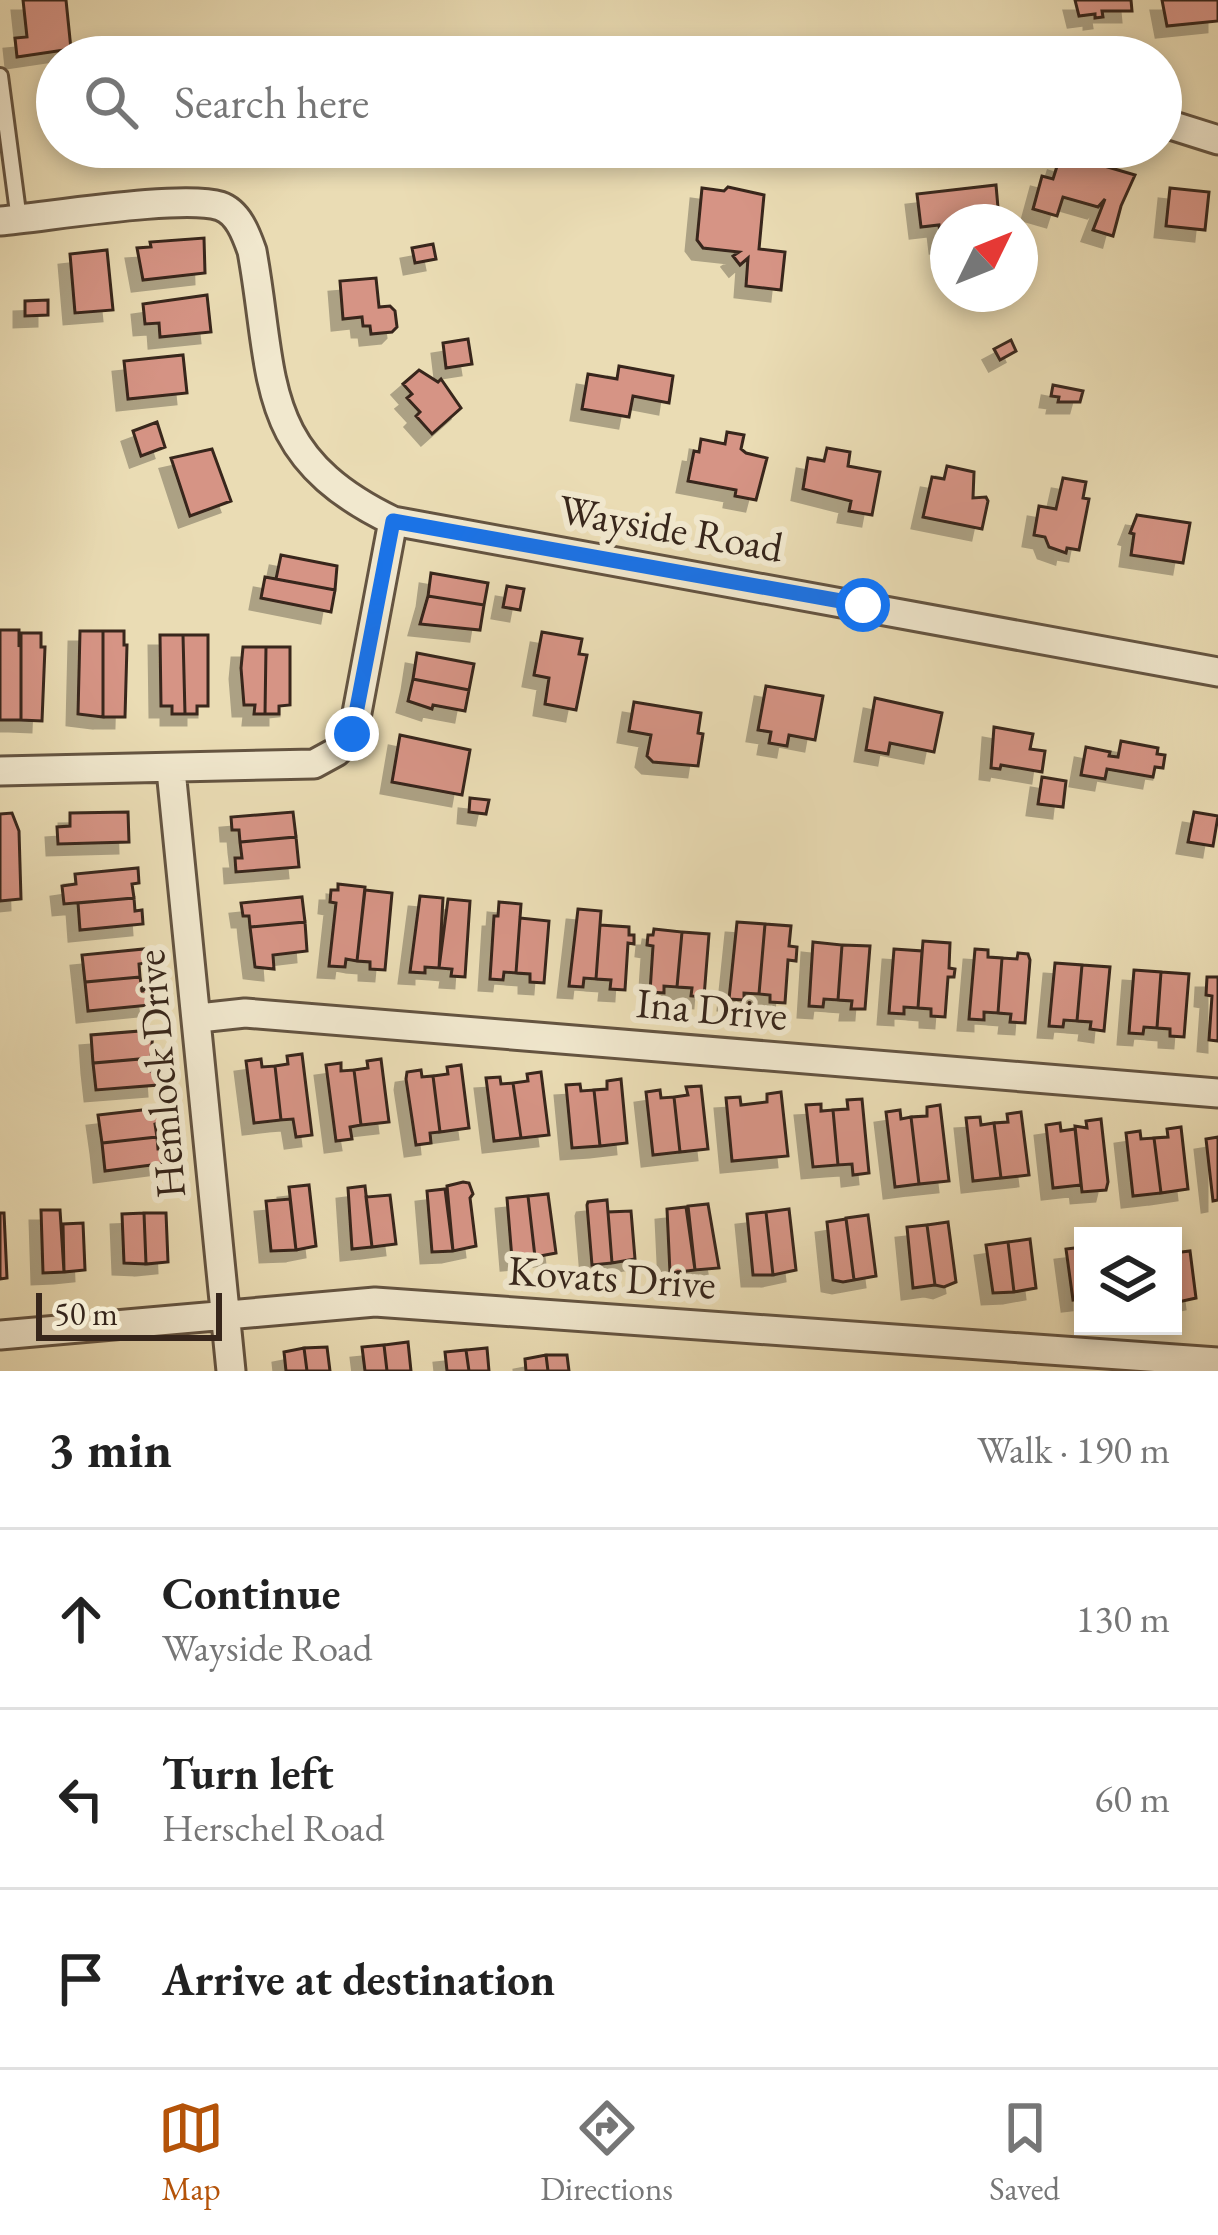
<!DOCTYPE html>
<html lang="en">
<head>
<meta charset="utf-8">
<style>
	body { margin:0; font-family:"EB Garamond",serif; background:#f2f2f2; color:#222 }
	.controls { position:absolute; right:36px; bottom:36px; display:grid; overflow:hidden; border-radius:0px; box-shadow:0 6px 18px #0003 }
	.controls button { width:108px; height:108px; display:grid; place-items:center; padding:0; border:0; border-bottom:3px solid #e0e0e0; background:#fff; color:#222; font:60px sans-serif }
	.compass { position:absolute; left:930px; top:204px; width:108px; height:108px; border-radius:50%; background:#fff; box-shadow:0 6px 18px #0003; rotate:47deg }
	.scale { position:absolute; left:36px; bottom:30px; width:186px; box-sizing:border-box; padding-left:12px; border:6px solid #37261b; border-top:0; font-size:33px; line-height:42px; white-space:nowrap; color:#37261b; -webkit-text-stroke:9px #f1e8ce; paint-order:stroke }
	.stop { position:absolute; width:36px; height:36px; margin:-27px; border:9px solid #1a73e8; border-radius:50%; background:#fff }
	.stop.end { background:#1a73e8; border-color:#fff; box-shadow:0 3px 12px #0008 }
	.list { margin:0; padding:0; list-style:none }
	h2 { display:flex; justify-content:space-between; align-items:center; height:156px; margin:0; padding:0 48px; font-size:51px }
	h2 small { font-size:39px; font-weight:400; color:#767676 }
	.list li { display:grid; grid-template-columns:78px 1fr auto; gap:36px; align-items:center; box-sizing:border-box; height:180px; padding:0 48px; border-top:3px solid #e0e0e0 }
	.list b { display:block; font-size:45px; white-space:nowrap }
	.list p { margin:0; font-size:39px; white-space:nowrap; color:#767676 }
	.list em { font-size:39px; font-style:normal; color:#767676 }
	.icon { flex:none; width:66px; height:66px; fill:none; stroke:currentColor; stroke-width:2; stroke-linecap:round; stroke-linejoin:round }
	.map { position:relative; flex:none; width:1218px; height:1371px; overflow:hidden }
	.search { position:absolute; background:#fff; box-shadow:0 6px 18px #0003; left:36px; right:36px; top:36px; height:132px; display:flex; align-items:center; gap:30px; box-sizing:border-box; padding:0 42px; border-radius:66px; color:#767676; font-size:45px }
	.sheet { height:696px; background:#fff }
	nav { display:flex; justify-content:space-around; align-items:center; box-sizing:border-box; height:168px; border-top:3px solid #e0e0e0; background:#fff; font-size:33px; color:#767676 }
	nav a { display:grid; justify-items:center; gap:6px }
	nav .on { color:#b45309 }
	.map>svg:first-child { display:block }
	.building { fill:#d69485; stroke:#37261b; stroke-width:3; filter:url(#shadow) }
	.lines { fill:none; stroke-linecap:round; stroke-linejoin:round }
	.lane-casing { stroke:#645441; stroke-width:20 }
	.street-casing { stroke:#645441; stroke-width:33 }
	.lane { stroke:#f1e8ce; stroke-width:14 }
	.street { stroke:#f1e8ce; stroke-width:27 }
	.route { stroke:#1a73e8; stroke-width:15 }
	.labels { text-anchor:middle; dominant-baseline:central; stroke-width:12; stroke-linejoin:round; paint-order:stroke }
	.street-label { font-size:42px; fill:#37261b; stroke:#f1e8ce }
</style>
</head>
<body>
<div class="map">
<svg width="1218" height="1371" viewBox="0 0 1218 1371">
	<defs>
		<filter id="shadow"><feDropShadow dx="-11" dy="11" stdDeviation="0" flood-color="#0004"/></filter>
	</defs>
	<rect width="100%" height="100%" fill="#eadcb4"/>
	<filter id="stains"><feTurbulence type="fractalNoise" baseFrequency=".00167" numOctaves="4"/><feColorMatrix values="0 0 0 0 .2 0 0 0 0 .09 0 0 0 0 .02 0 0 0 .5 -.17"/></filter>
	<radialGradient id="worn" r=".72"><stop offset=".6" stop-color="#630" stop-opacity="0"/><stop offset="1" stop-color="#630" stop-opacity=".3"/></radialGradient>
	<path class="building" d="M23 0H66L71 49 17 57 15 38 27 37Z
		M1075 0H1131L1132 11H1102L1103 17 1095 18V14L1079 16Z
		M1162 0H1218V21L1167 26Z
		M1077 158 1135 175 1121 206 1113 236 1093 230 1105 199 1098 207 1063 197 1057 216 1033 209 1042 176 1053 179 1059 160 1074 165Z
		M996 185 999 219 948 222V241L941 242 939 225 921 227 917 194Z
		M728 187 764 195 759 249 785 252 781 290 746 286 748 258 740 265 733 256 739 252 703 248 697 240 702 188 724 191Z
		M1170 188 1209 192 1205 230 1166 226Z
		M204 238 205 273 143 280 137 248 151 247 150 242Z
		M433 244 436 259 415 263 412 248Z
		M107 250 113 310 75 313 70 254Z
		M376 278 379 307 390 306 395 311 397 327 392 332 371 334 370 326H363L362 317 343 319 340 281Z
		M207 295 211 332 160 337 159 323 145 324 143 304Z
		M48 300V315L25 316V301Z
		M468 339 472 364 446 368 443 343Z
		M1011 340 1016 351 1000 360 994 349Z
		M183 355 187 393 128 399 124 361Z
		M619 366 673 376 669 403 633 396 629 417 582 409 588 374 617 379Z
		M419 370 438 382 441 379 461 408 432 434 416 416 420 412 407 398 412 394 403 384Z
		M1053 385 1083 391 1080 402H1058L1059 397 1051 396Z
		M157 422 165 447 141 456 133 431Z
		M727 432 744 435 741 449 746 453 767 458 756 500 735 496 736 490 688 481 694 451 699 452 701 439 725 444Z
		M827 448 850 452 848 466 880 472 872 515 849 511 851 501 803 489 808 458 824 461Z
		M212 449 231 501 190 516 171 458Z
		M947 466 974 472 973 498 986 497 988 501 982 529 923 517 932 477 944 479Z
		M1063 478 1086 482 1083 498 1089 499 1079 550 1067 548 1066 553 1049 547 1045 537 1034 535 1039 506 1056 509Z
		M1137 515 1190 523 1183 563 1131 555 1134 534 1130 533Z
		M281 555 337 566 335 590 276 579Z
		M431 573 488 583 484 605 428 596Z
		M265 577 335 590 331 612 261 598Z
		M507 586 524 589 520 610 503 607Z
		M428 596 484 605 480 630 420 624Z
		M0 630H19V647L21 633V720H0Z
		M80 631H103V717L78 714Z
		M103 631H124V645H127L125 717H103Z
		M542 632 582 639 579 654 587 655 576 710 545 704 549 678 534 675Z
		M21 633H41V647H45L42 721 21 720Z
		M160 635H183L185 714H172V706H161Z
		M183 635H208V706H197V714H185Z
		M243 647H266L265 714H254L255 705H244L241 668Z
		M266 647H290V705L279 706V714H265Z
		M417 653 474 664 469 690 413 679Z
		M413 679 469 690 465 711 433 705 432 709 408 701Z
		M766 686 823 696 815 740 789 735 787 746 769 743 771 732 758 730Z
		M875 698 942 713 934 752 890 743 888 754 866 750Z
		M634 702 701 713 698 733 703 734 698 766 653 762 647 756 651 735 629 731Z
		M994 727 1033 734 1030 749 1045 751 1042 772 1001 765 1000 769 991 768Z
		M400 735 470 750 462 795 392 782Z
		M1121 741 1158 748 1157 754 1165 755 1163 768 1155 767 1153 777 1107 769 1105 779 1081 775 1086 747 1110 752 1109 756 1118 757Z
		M1042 777 1066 781 1063 807 1038 804Z
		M470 798 489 800 486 814 469 812Z
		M128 812 129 842 58 844 57 827 70 826V813Z
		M293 812 296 837 240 842 239 830H232L231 817Z
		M1194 812 1218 816 1213 846 1188 842Z
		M12 813 19 831 21 899 0 901V814Z
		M296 837 299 867 236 872 235 858H242L240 842Z
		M138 868 139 883 132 884 134 898 64 904 62 886 76 884 75 874Z
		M338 884 365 887 357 961 346 959 345 967 329 966 336 903 330 902 331 890H338Z
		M365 890 392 893 385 970 370 969V962L357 961Z
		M420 896 443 898 439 968 425 967V973L410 972Z
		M302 897 305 922 250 927 249 916H243L241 903Z
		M134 898 135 911 142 910 143 924 80 930 78 903Z
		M448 899 470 901 465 977 451 976 452 969 439 968Z
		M499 902 521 904 516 973 504 972 503 980 490 979 494 916H498Z
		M578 909 601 911 596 979 584 978 583 987 569 986Z
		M520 918 549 921 544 983 530 982V974L516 973Z
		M305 922 307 951 273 955 274 969 255 967 250 927Z
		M737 922 765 924 759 994 744 993V1000L729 999Z
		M765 924 791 926 789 946 797 947 796 961 788 960 785 1003 770 1002V995L759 994Z
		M600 925 629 927V935H634V944L628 943 625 990 610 989 611 980 596 979Z
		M654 929 682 932 677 987 664 986V993L650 992 653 946 647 945 648 935H653Z
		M682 932 709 934 704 997 691 996 692 988 677 987Z
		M923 941 950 943 949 968 955 969 954 977H948L945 1017 931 1016V1009L918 1008Z
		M813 942 842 945 838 1000 824 999 823 1007 809 1006Z
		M842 945 870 946 865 1009H851L852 1001 838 1000Z
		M144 949 146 963 139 964 140 977 85 982 82 955Z
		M894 949 922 951 918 1008 904 1007V1014L889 1013Z
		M975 949 988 950V957L1002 958 998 1013 984 1012V1020L969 1019Z
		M1018 953 1028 954 1030 960 1025 1023 1010 1022 1011 1014 998 1013 1002 958 1017 959Z
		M1055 963 1082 965 1077 1021 1064 1020 1063 1027 1049 1026Z
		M1082 965 1110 967 1104 1031 1090 1029 1091 1022 1077 1021Z
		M1134 970 1161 972 1157 1028 1144 1027 1143 1034 1129 1033Z
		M1161 972 1189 974 1184 1037 1170 1036V1029L1157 1028Z
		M140 977 142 991 148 990 150 1005 88 1011 85 982Z
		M1207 977H1218V1041L1209 1040 1212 996 1206 995Z
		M153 1030 151 1058 93 1063 91 1035Z
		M302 1054 312 1135 296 1137 293 1119 281 1120 275 1066 288 1064 287 1056Z
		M151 1058 150 1071 157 1070 158 1085 96 1090 93 1063Z
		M261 1059 262 1067 275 1066 281 1120 254 1123 246 1061Z
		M381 1059 389 1122 361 1125 354 1070 368 1068 367 1061Z
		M341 1063V1071L354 1070 361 1125 350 1127 352 1139 336 1141 326 1065Z
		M461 1065 469 1128 440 1132 433 1076 448 1074 447 1067Z
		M421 1070 422 1077 433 1076 440 1132 430 1133 431 1143 416 1145 406 1079 407 1072Z
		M541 1072 549 1135 521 1138 513 1083 528 1081 527 1074Z
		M500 1077 501 1084 513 1083 521 1138 494 1141 486 1078Z
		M621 1079 627 1143 600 1146 594 1090 607 1089V1081Z
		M580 1084 581 1091 594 1090 600 1146 572 1148 566 1085Z
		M701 1086 708 1149 680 1152 674 1097 688 1095 686 1087Z
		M660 1090 661 1098 674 1097 680 1152 653 1155 646 1092Z
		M781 1092 788 1156 732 1161 726 1098 740 1097 741 1105 767 1102V1094Z
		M862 1099 869 1173 853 1175 852 1164 838 1165 833 1110 848 1109 847 1100Z
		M821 1104V1111L833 1110 838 1165 813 1167 806 1105Z
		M940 1105 949 1181 919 1184 911 1117 927 1116V1107Z
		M160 1108 162 1122 155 1124 157 1137 102 1143 98 1115Z
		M900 1110 901 1119 911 1117 919 1184 895 1187 886 1112Z
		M1021 1112 1029 1175 1001 1178 994 1123 1008 1122 1007 1114Z
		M980 1117 981 1125 994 1123 1001 1178 973 1181 966 1118Z
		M1101 1119 1108 1182 1106 1190 1082 1192 1075 1126 1087 1128 1086 1121Z
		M1060 1123 1061 1131 1075 1129 1081 1185 1053 1188 1046 1125Z
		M1181 1127 1188 1189 1161 1193 1154 1138 1168 1137 1167 1129Z
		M1140 1131 1141 1139 1154 1138 1161 1193 1133 1196 1126 1133Z
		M157 1137 158 1149H165L167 1163 105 1171 102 1143Z
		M1218 1137V1200L1213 1201 1206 1139Z
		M463 1182 469 1183 473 1194 470 1198 476 1246 453 1251 447 1186Z
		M309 1185 316 1246 296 1250 289 1187Z
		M365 1186 372 1247 352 1249 348 1188Z
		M445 1189 453 1251 432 1252 427 1191Z
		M548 1194 556 1253 535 1257 528 1196Z
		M390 1195 396 1244 372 1247 366 1197Z
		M528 1196 535 1257 512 1259 507 1198Z
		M290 1199 296 1250 271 1251 266 1201Z
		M607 1200 612 1263 592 1265 587 1205 588 1202Z
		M708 1204 719 1268 695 1270 688 1206Z
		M686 1207 695 1270 670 1273 667 1209Z
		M789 1209 796 1270 773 1275 766 1212Z
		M41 1210H60L64 1272 43 1273Z
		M631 1211 635 1259 612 1263 608 1212Z
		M766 1212 773 1275H753L747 1214Z
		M0 1213H4L7 1278 0 1279Z
		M144 1213 146 1264 124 1263 122 1214Z
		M144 1213H166L168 1262 146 1264Z
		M868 1215 876 1276 854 1280 846 1218Z
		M846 1219 854 1280 843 1282 833 1280 827 1222Z
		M948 1222 956 1282 944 1287 935 1285 927 1225Z
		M83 1223 85 1270 64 1272 63 1224Z
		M927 1225 935 1285 913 1288 907 1227Z
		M1030 1239 1036 1288 1014 1292 1008 1242Z
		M1008 1242 1014 1292 993 1293 986 1245Z
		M1083 1247V1299L1073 1300 1066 1249Z
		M1190 1251 1196 1298 1174 1303 1173 1253Z
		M408 1342 411 1371H387L384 1345Z
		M384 1345 387 1371H365L362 1347Z
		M327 1347 330 1371H307L304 1348Z
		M304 1348 307 1371H286L284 1352Z
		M487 1348 489 1371H469L466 1350Z
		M466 1350 469 1371H447L445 1352Z
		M546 1355 548 1371H526L525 1359Z
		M546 1355H567L569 1371H548Z"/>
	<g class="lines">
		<defs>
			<path id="lane" d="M0 76 19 220"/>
			<path id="street" d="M1161 122 1218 140
				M0 221C46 217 183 194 220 206 238 212 246 234 252 251 275 377 256 455 393 521L1218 672
				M171 770 231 1371
				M0 771 314 764 336 752 353 734 393 521
				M199 1018 245 1013 1218 1093
				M0 1335 375 1302 1218 1362"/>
		</defs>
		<use href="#lane" class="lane-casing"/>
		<use href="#street" class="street-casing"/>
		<use href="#lane" class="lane"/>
		<use href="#street" class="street"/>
	</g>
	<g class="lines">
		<path class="route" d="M352 734 393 521 863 605"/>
	</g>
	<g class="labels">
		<g class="street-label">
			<text transform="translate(671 528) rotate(10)">Wayside Road</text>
			<text transform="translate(712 1009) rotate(5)">Ina Drive</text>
			<text transform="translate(160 1074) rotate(-95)">Hemlock Drive</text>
			<text transform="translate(612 1277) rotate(4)">Kovats Drive</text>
		</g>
	</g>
	<rect width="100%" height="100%" filter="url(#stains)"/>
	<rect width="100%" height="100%" fill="url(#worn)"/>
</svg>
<div class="controls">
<button><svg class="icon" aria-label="layers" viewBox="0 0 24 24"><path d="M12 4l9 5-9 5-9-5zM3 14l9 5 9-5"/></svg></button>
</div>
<svg class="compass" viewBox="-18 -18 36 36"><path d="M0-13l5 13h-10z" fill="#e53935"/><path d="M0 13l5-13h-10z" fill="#767676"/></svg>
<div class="scale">50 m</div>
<div class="stop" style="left:863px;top:605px"></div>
<div class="stop end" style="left:352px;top:734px"></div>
<div class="search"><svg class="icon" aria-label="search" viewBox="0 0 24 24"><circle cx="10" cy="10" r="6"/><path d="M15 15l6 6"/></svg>Search here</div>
</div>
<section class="sheet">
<h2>3 min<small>Walk · 190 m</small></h2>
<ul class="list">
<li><svg class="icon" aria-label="ahead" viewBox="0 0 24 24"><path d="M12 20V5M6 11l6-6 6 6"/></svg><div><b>Continue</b><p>Wayside Road</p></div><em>130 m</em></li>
<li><svg class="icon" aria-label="left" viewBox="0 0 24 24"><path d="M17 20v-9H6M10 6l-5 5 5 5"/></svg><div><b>Turn left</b><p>Herschel Road</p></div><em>60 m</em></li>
<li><svg class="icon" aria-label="arrive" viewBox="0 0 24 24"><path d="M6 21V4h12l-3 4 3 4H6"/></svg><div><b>Arrive at destination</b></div></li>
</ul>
</section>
<nav>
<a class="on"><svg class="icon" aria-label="map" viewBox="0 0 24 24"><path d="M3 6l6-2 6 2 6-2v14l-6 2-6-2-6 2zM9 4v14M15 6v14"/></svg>Map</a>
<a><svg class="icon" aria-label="directions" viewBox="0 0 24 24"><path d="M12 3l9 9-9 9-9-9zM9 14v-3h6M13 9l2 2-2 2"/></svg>Directions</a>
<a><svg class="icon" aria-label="saved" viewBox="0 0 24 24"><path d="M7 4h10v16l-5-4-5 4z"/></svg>Saved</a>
</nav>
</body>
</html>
